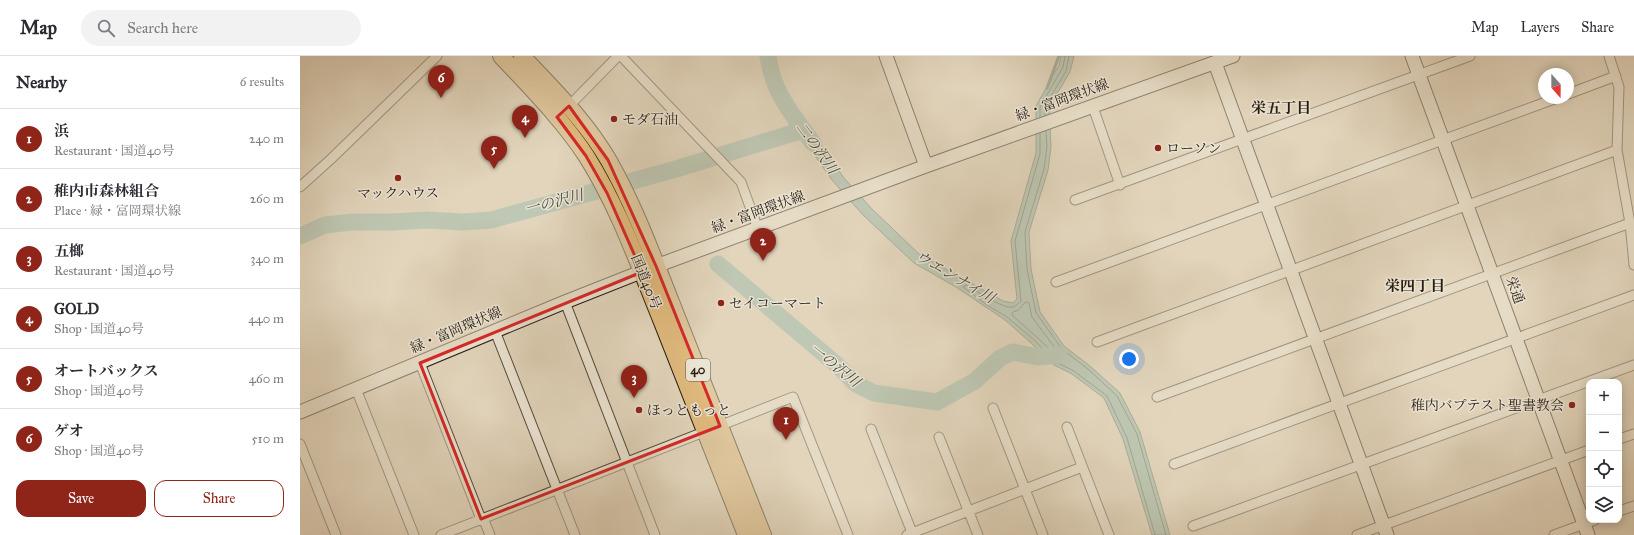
<!DOCTYPE html>
<html lang="en">
<head>
<meta charset="utf-8">
<style>
	body { margin:0; font-family:"IM FELL Great Primer","Noto Serif JP",serif; background:#f2f2f3; color:#2b2b33 }
	.controls { position:absolute; right:12px; bottom:12px; display:grid; overflow:hidden; border-radius:8px; box-shadow:0 2px 10px #0003 }
	.controls button { width:36px; height:36px; display:grid; place-items:center; padding:0; border:0; border-bottom:1px solid #e1e1e2; background:#fff; color:#2b2b33; font:20px sans-serif }
	.compass { position:absolute; left:1238px; top:12px; width:36px; height:36px; border-radius:50%; background:#fff; box-shadow:0 2px 10px #0003; rotate:159deg }
	.you { position:absolute; left:829px; top:303px; width:14px; height:14px; margin:-10px; border:3px solid #fff; border-radius:50%; background:#1a73e8; box-shadow:0 0 0 6px #1a73e833 }
	.badge { display:grid; place-items:center; width:26px; height:26px; border-radius:50%; background:#8f2418; color:#fff; font-size:13px; font-weight:700 }
	.pin { position:absolute; translate:-50% -33px; filter:drop-shadow(0 1px 2px #0008) }
	.pin::after { content:''; position:absolute; top:21px; width:14px; height:12px; background:inherit; clip-path:polygon(0 0,100% 0,50% 100%) }
	.list { margin:0; padding:0; list-style:none }
	h2 { display:flex; justify-content:space-between; align-items:center; height:52px; margin:0; padding:0 16px; font-size:17px }
	h2 small { font-size:13px; font-weight:400; color:#7c7c81 }
	.list li { display:grid; grid-template-columns:26px 1fr auto; gap:12px; align-items:center; box-sizing:border-box; height:60px; padding:0 16px; border-top:1px solid #e1e1e2 }
	.list b { display:block; font-size:15px; white-space:nowrap }
	.list p { margin:0; font-size:13px; white-space:nowrap; color:#7c7c81 }
	.list em { font-size:13px; font-style:normal; color:#7c7c81 }
	.actions { display:flex; gap:8px; padding:12px 16px }
	.actions a { flex:1; padding:9px 0; border:1px solid #8f2418; border-radius:12px; text-align:center; font-size:14px; color:#8f2418 }
	.actions .main { background:#8f2418; color:#fff }
	.icon { flex:none; width:22px; height:22px; fill:none; stroke:currentColor; stroke-width:2; stroke-linecap:round; stroke-linejoin:round }
	.map { position:relative; flex:none; width:1334px; height:479px; overflow:hidden }
	header { display:flex; align-items:center; gap:24px; box-sizing:border-box; height:56px; padding:0 20px; background:#fff; border-bottom:1px solid #e1e1e2 }
	header strong { font-size:19px }
	nav { display:flex; gap:22px; margin-inline-start:auto; font-size:14px }
	.search { width:280px; height:36px; background:#f2f2f3; display:flex; align-items:center; gap:10px; box-sizing:border-box; padding:0 14px; border-radius:22px; color:#7c7c81; font-size:15px }
	main { display:flex }
	aside { flex:1; background:#fff }
	.map>svg:first-child { display:block }
	.water { fill:#95b9ac; stroke:#687b6f }
	.lines { fill:none; stroke-linecap:round; stroke-linejoin:round }
	.shore { stroke:#5d6b60; stroke-width:1 }
	.stream { stroke:#687b6f; stroke-width:3 }
	.river { stroke:#95b9ac; stroke-width:17 }
	.street-casing { stroke:#544b3e; stroke-width:11 }
	.secondary-casing { stroke:#251d14; stroke-width:15 }
	.highway-casing { stroke:#251d14; stroke-width:18 }
	.street { stroke:#ece4d3; stroke-width:9 }
	.secondary { stroke:#ece4d3; stroke-width:13 }
	.highway { stroke:#e1ba7e; stroke-width:16 }
	.marked { fill:none; stroke:#d62828; stroke-width:3; stroke-linejoin:round }
	.poi-dot { fill:#8f2418; stroke:#ece4d3; stroke-width:1.5 }
	.labels { text-anchor:middle; dominant-baseline:central; stroke-width:3; stroke-linejoin:round; paint-order:stroke }
	.shield { fill:#ece4d3; stroke:#61594d; stroke-width:1 }
	.shield-label { font-size:13px; font-weight:bold; fill:#251d14 }
	.street-label { font-size:14px; fill:#251d14; stroke:#ece4d3 }
	.poi-label { font-size:14px; fill:#251d14; stroke:#ece4d3; text-anchor:start }
	.neighbourhood-label { font-size:15px; font-weight:bold; fill:#251d14; stroke:#ece4d3 }
	.water-label { font-size:15px; font-style:italic; fill:#474c42; stroke:#ece4d3 }
</style>
</head>
<body>
<header>
<strong>Map</strong>
<div class="search"><svg class="icon" aria-label="search" viewBox="0 0 24 24"><circle cx="10" cy="10" r="6"/><path d="M15 15l6 6"/></svg>Search here</div>
<nav><a>Map</a><a>Layers</a><a>Share</a></nav>
</header>
<main>
<aside>
<h2>Nearby<small>6 results</small></h2>
<ul class="list">
<li><span class="badge">1</span><div><b>浜</b><p>Restaurant · 国道40号</p></div><em>240 m</em></li>
<li><span class="badge">2</span><div><b>稚内市森林組合</b><p>Place · 緑・富岡環状線</p></div><em>260 m</em></li>
<li><span class="badge">3</span><div><b>五榔</b><p>Restaurant · 国道40号</p></div><em>340 m</em></li>
<li><span class="badge">4</span><div><b>GOLD</b><p>Shop · 国道40号</p></div><em>440 m</em></li>
<li><span class="badge">5</span><div><b>オートバックス</b><p>Shop · 国道40号</p></div><em>460 m</em></li>
<li><span class="badge">6</span><div><b>ゲオ</b><p>Shop · 国道40号</p></div><em>510 m</em></li>
</ul>
<div class="actions"><a class="main">Save</a><a>Share</a></div>
</aside>
<div class="map">
<svg width="1334" height="479" viewBox="0 0 1334 479">
	<rect width="100%" height="100%" fill="#e2d5bc"/>
	<filter id="stains"><feTurbulence type="fractalNoise" baseFrequency=".005" numOctaves="4"/><feColorMatrix values="0 0 0 0 .2 0 0 0 0 .09 0 0 0 0 .02 0 0 0 .5 -.17"/></filter>
	<radialGradient id="worn" r=".72"><stop offset=".6" stop-color="#630" stop-opacity="0"/><stop offset="1" stop-color="#630" stop-opacity=".3"/></radialGradient>
	<path class="water" d="M761 0H774L770 16 749 51 751 91 748 114 729 176 731 213 740 256 764 290 790 310 820 337 840 376 870 479H852L823 383 804 342 772 318 754 309 730 286 705 264 656 231 614 207 563 159 532 124 494 70 506 67 544 122 572 153 619 198 703 245 713 247 717 243 711 185 736 97V50L759 9Z"/>
	<g class="lines">
		<path class="shore" d="M745 59V50L766 15 769 0
			M740 61V51L763 11 765 0
			M746 75 747 91 744 113 725 176 727 213 736 257 762 293 788 313 817 340 837 378 866 479
			M740 77V98L715 185 721 245C719 247 716 250 713 251 702 253 676 234 666 229L663 231 687 249 707 261 733 283 756 306 774 315 807 340 827 382 855 479
			M726 246 729 247 732 261 755 292 754 295H752L712 259 713 256 718 254Z"/>
		<path class="stream" d="M747 32 759 0"/>
		<path class="river" d="M468 0C473 37 492 58 513 87
			M0 180 25 169 52 166H92L127 164 163 166 191 164 376 113 503 74
			M418 208 536 308 556 328 574 337 637 346 675 325 700 302 713 296 738 301 759 299"/>
		<defs>
			<path id="street" d="M321 0 441 126 458 173
				M1309 0 1319 31 1317 94 1330 167 1334 209
				M1268 38 1316 20
				M793 51 820 129
				M267 52 318 0
				M0 131 31 103 137 0
				M775 144 1170 0
				M756 226 1257 42
				M265 246 355 479
				M195 275 275 479
				M797 286 1317 94
				M120 307 181 463
				M56 333 114 479
				M857 341 1330 167
				M693 352 743 479
				M767 371 809 479
				M571 373 613 479
				M639 381 678 479
				M1319 383 1334 378
				M0 388 36 479
				M874 408 1334 239
				M1319 455 1334 450
				M183 462 190 479
				M893 470 1334 309
				M141 479 493 341 548 479
				M607 479 782 411
				M1057 479 1289 394
				M1254 479 1295 464"/>
			<path id="secondary" d="M586 0 626 110
				M1112 0 1288 479
				M915 7 1087 479
				M0 356 265 246 356 210 626 110 933 0"/>
			<path id="highway" d="M201 0C231 32 263 64 287 101 319 152 339 210 362 266 390 337 418 408 446 479
				M222 0C253 33 286 65 309 105 334 149 352 198 371 246 402 323 432 401 463 479"/>
		</defs>
		<use href="#street" class="street-casing"/>
		<use href="#secondary" class="secondary-casing"/>
		<use href="#highway" class="highway-casing"/>
		<use href="#street" class="street"/>
		<use href="#secondary" class="secondary"/>
		<use href="#highway" class="highway"/>
	</g>
	<path d="M0 0H1334V479H0ZM269 50 308 104 356 210 420 370 181 463 120 307 342 216 307 137 286 100 257 61Z" fill="#e2d5bc" fill-opacity=".55" fill-rule="evenodd"/>
	<path class="marked" d="M269 50 308 104 356 210 420 370 181 463 120 307 342 216 307 137 286 100 257 61Z"/>
	<g class="poi-dot">
		<circle cx="314" cy="63" r="4"/>
		<circle cx="858" cy="92" r="4"/>
		<circle cx="98" cy="122" r="4"/>
		<circle cx="421" cy="247" r="4"/>
		<circle cx="1272" cy="349" r="4"/>
		<circle cx="339" cy="354" r="4"/>
	</g>
	<g class="labels">
		<rect class="shield" x="386" y="303" width="24" height="22" rx="3"/>
		<g class="shield-label">
			<text x="398" y="314">40</text>
		</g>
		<g class="street-label">
			<text transform="translate(762 44) rotate(-20)">緑・富岡環状線</text>
			<text transform="translate(458 156) rotate(-20)">緑・富岡環状線</text>
			<text transform="translate(346 226) rotate(68)">国道40号</text>
			<text transform="translate(1215 234) rotate(70)">栄通</text>
			<text transform="translate(156 274) rotate(-23)">緑・富岡環状線</text>
		</g>
		<g class="poi-label">
			<text x="322" y="63">モダ石油</text>
			<text x="866" y="92">ローソン</text>
			<text x="98" y="137" text-anchor="middle">マックハウス</text>
			<text x="429" y="247">セイコーマート</text>
			<text x="1264" y="349" text-anchor="end">稚内バプテスト聖書教会</text>
			<text x="347" y="354">ほっともっと</text>
		</g>
		<g class="neighbourhood-label">
			<text x="981" y="52">栄五丁目</text>
			<text x="1115" y="230">栄四丁目</text>
		</g>
		<g class="water-label">
			<text transform="translate(517 92) rotate(54)">二の沢川</text>
			<text transform="translate(254 146) rotate(-15)">一の沢川</text>
			<text transform="translate(655 221) rotate(30)">ウエンナイ川</text>
			<text transform="translate(535 309) rotate(39)">一の沢川</text>
		</g>
	</g>
	<rect width="100%" height="100%" filter="url(#stains)"/>
	<rect width="100%" height="100%" fill="url(#worn)"/>
</svg>
<div class="controls">
<button>+</button>
<button>−</button>
<button><svg class="icon" aria-label="locate" viewBox="0 0 24 24"><circle cx="12" cy="12" r="6"/><path d="M12 2v4M12 18v4M2 12h4M18 12h4"/></svg></button>
<button><svg class="icon" aria-label="layers" viewBox="0 0 24 24"><path d="M12 4l9 5-9 5-9-5zM3 14l9 5 9-5"/></svg></button>
</div>
<svg class="compass" viewBox="-18 -18 36 36"><path d="M0-13l5 13h-10z" fill="#e53935"/><path d="M0 13l5-13h-10z" fill="#7c7c81"/></svg>
<div class="you"></div>
<div class="pin badge" style="left:486px;top:384px">1</div>
<div class="pin badge" style="left:463px;top:205px">2</div>
<div class="pin badge" style="left:334px;top:342px">3</div>
<div class="pin badge" style="left:225px;top:82px">4</div>
<div class="pin badge" style="left:194px;top:113px">5</div>
<div class="pin badge" style="left:141px;top:42px">6</div>
</div>
</main>
</body>
</html>
